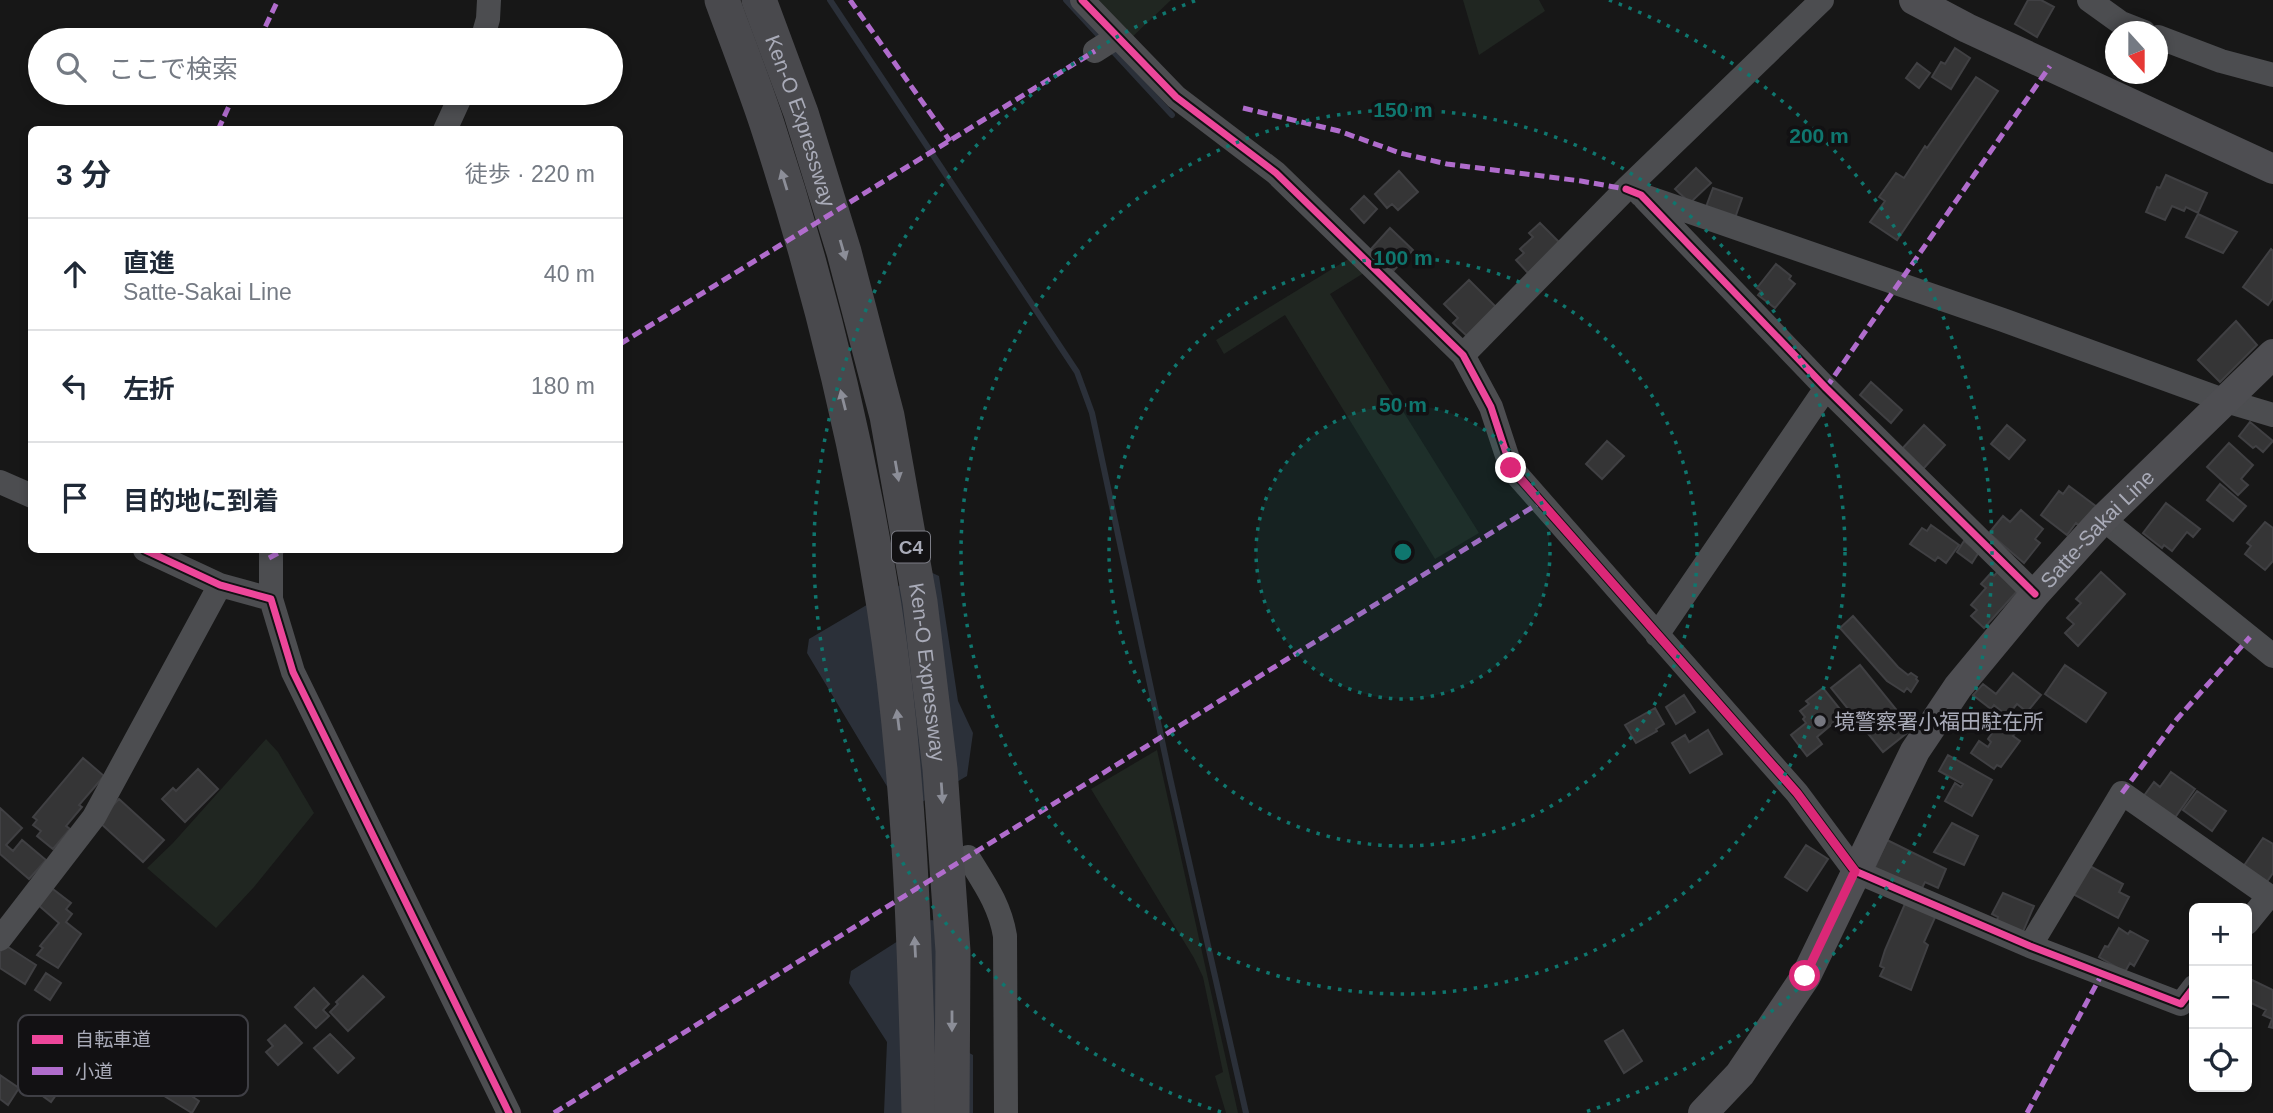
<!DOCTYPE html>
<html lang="ja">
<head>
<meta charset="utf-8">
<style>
	body { margin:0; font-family:Helvetica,"Noto Sans JP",sans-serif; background:#f6f6f7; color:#1f2937 }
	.controls { position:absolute; right:21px; bottom:21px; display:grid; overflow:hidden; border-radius:10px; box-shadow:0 4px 10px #0003 }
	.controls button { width:63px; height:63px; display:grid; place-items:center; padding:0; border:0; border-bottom:2px solid #e0e1e3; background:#fff; color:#1f2937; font:35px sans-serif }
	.compass { position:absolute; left:2105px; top:21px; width:63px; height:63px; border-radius:50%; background:#fff; box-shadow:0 4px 10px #0003; rotate:159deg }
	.stop { position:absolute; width:21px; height:21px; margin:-16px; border:5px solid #db2777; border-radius:50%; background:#fff }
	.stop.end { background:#db2777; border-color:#fff; box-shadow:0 2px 7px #0008 }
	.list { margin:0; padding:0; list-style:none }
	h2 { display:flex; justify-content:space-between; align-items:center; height:91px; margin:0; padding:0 28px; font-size:30px }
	h2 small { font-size:23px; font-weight:400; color:#747a83 }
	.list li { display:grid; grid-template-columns:46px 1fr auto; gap:21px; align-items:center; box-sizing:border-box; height:112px; padding:0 28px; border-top:2px solid #e0e1e3 }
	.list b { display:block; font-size:26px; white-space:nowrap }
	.list p { margin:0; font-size:23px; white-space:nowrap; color:#747a83 }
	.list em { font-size:23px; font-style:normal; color:#747a83 }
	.icon { flex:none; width:38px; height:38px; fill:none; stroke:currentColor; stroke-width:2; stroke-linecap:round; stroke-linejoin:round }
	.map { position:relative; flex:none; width:2273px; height:1113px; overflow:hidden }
	.search { position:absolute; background:#fff; box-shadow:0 4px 10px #0003; left:28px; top:28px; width:595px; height:77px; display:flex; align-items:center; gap:18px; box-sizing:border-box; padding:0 24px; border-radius:38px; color:#747a83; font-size:26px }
	.panel { position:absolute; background:#fff; box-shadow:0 4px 10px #0003; left:28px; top:126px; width:595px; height:427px; border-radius:10px }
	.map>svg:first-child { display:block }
	.green { fill:#202621 }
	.water { fill:#2b3039 }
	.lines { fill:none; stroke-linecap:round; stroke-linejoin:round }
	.stream { stroke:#2b3039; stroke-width:6 }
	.building { fill:#353536; stroke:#404043; stroke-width:2 }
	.minor { stroke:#4c4d50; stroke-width:24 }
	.major { stroke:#4e4e52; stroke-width:30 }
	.highway { stroke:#49494d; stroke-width:35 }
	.quiet { stroke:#b06ccc; stroke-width:5; stroke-dasharray:10 5; stroke-linecap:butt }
	.cycleway-casing { stroke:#121113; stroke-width:11 }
	.cycleway { stroke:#ed469a; stroke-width:7 }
	.oneway { fill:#8c8e98 }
	.route { stroke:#db2777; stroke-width:9 }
	.ring { fill:none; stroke:#0f766e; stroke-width:3.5; stroke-dasharray:3.5 7 }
	.poi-dot { fill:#767780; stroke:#121113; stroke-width:2.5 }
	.labels { text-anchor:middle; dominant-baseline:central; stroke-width:7; stroke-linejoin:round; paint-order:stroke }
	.shield { fill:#121113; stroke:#7c7d86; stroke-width:2 }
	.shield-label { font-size:19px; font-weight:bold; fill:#a9abb8 }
	.street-label { font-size:21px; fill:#a9abb8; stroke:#121113 }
	.poi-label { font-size:21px; fill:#a9abb8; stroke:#121113; text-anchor:start }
	.key { fill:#121113; stroke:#3f3f45; stroke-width:2 }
	.key-label { font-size:19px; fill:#a9abb8 }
	.centre { fill:#0f766e; stroke:#121113; stroke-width:3.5 }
	.ring-label { font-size:21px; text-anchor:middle; font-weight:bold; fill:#0f766e; stroke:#121113; stroke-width:7; stroke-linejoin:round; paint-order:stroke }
</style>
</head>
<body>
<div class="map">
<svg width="2273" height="1113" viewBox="0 0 2273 1113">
	<rect width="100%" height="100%" fill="#171717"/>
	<path class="green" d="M1091 0H1171L1128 41Z
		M1463 0H1539L1545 11 1479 55Z
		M1350 258 1367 271 1330 294 1479 533 1435 559 1285 315 1224 354 1216 340Z
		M266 739 278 752 314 813 254 887 216 928 147 868 173 843Z
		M1157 750 1229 1073 1238 1113H1226L1215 1076 1223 1072 1203 977 1194 958 1091 789Z"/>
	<path class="water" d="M926 570 939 576 958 701 973 733 967 776 903 813 807 653 809 639Z
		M931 920 943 922 960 1048 973 1055V1113H884L887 1042 849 983 851 971Z"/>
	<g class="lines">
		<path class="stream" d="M830 0 1077 372 1092 413 1170 778 1246 1113
			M1066 0 1102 39
			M1109 47 1172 115"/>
	</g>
	<path class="building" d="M2028 0H2041L2054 7 2037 37 2015 24Z
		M1955 48 1970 58 1951 89 1932 77 1941 62 1945 64Z
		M1917 63 1930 73 1919 88 1906 78Z
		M1976 77 1998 91 1897 240 1870 222 1885 201 1879 197 1896 173 1904 178 1925 146 1927 148Z
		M1696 168 1711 183 1690 203 1675 189Z
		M1399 171 1418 192 1398 210 1392 204 1387 208 1375 194Z
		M2166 175 2207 193 2198 213 2186 207 2184 211 2172 206 2165 220 2146 212 2157 187 2160 188Z
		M1713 188 1742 198 1735 218 1706 207Z
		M1364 196 1377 209 1364 223 1351 209Z
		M2198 214 2237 232 2223 253 2186 237Z
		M1540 223 1560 243 1528 273 1516 260 1524 253 1520 249 1533 237 1529 233Z
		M1390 228 1413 250 1394 270 1371 249Z
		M2271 249 2273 251V298L2268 305 2243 287Z
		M1776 264 1791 276 1789 279 1795 284 1775 308 1758 295 1761 291 1757 288Z
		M1469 280 1497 308 1468 337 1453 323 1458 318 1444 304Z
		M2236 321 2257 345 2220 382 2198 360Z
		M1871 382 1902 410 1891 423 1860 395Z
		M2250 422 2273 441 2263 452 2256 446 2253 448 2239 436Z
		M1924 425 1945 445 1923 469 1901 450Z
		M2007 425 2025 440 2009 459 1991 444Z
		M1607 441 1624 456 1602 479 1586 464Z
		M2229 443 2253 465 2241 479 2248 485 2238 495 2207 467Z
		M2220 484 2246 506 2233 521 2207 500Z
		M2069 486 2097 507 2081 527 2076 523 2067 535 2041 515 2059 491 2063 494Z
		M2166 503 2200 529 2193 537 2187 532 2172 551 2164 545 2162 548 2143 533Z
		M2021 510 2043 529 2035 539 2040 543 2024 563 1989 533 2003 516 2010 522Z
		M2265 522 2273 528V561L2265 570 2245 554 2251 546 2247 543Z
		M1931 525 1959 545 1946 563 1938 557 1935 561 1910 544 1922 528 1927 531Z
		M1964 541 1979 552 1972 563 1957 552Z
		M1999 570 2020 588 1984 628 1971 616 1977 610 1971 605 1986 588 1981 584 1991 573 1994 576Z
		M2101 572 2125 594 2078 646 2065 633 2074 624 2067 618 2081 603 2076 599Z
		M1853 616 1898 667 1908 675 1911 673 1917 677 1916 679 1918 681 1911 692 1907 688 1904 692 1887 681 1840 628Z
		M1860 665 1912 729 1883 752 1831 688Z
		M2065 665 2106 693 2086 722 2045 694Z
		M2013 673 2041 695 2027 712 2017 704 2007 716 1994 705 1991 709 1973 695 1983 684 1996 694Z
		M1823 688 1844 714 1817 737 1822 744 1807 756 1791 735 1806 723 1803 719 1805 717 1800 711 1809 704 1806 701Z
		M1684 695 1695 712 1676 724 1666 707Z
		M1655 708 1664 724 1656 729 1657 731 1636 743 1625 725Z
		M2000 722 2016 732 2013 736 2020 741 2001 767 1997 765 1994 769 1971 753 1979 741 1988 747 1991 742 1988 739Z
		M1708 730 1722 754 1690 773 1672 743 1685 735 1689 742Z
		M1948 755 1992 780 1972 816 1945 801 1955 783 1961 787 1963 784 1939 771Z
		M83 758 104 776 79 805 82 807 66 826 70 829 53 849 37 836 41 831 33 825 37 820 33 817Z
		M198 769 218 789 185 822 162 799 173 788 176 791Z
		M2171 772 2195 789 2174 819 2143 797 2154 782 2160 787Z
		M2197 791 2226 811 2212 831 2183 810Z
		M119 799 164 840 143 862 98 821Z
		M0 808 22 828 6 845 13 851 22 840 46 860 29 879 0 854Z
		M1952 823 1978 836 1964 865 1934 852Z
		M2263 838 2273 844V873L2266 883 2243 867Z
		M1887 840 1946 869 1938 888 1925 882 1921 890 1874 869Z
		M1806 845 1828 859 1807 891 1785 877Z
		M2088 865 2123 884 2119 892 2129 897 2118 918 2073 894Z
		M49 886 71 903 66 909 72 914 66 922 81 934 58 968 37 955 43 948 40 946 59 923 36 903Z
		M2003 893 2034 906 2022 934 1996 923 1998 917 1992 914Z
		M1907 899 1937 913 1924 942 1928 945 1911 990 1880 976 1884 968 1880 966 1885 950Z
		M2119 928 2128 934 2130 931 2148 941 2134 966 2130 963 2125 972 2099 957 2105 946 2108 947Z
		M5 945 36 965 25 984 0 968V952Z
		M46 973 61 983 50 1000 35 990Z
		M363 976 384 997 348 1031 330 1012 338 1004 336 1002Z
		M2252 980 2273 990V1028L2269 1027 2272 1019 2263 1015 2266 1010 2247 1001V992Z
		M314 988 329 1004 323 1010 329 1016 316 1028 295 1007Z
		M285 1025 302 1043 278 1065 266 1052 273 1046 268 1040Z
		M1623 1030 1642 1061 1624 1073 1605 1041Z
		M330 1034 354 1058 338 1073 314 1048Z
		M53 1040 81 1060 51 1102 22 1081Z
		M167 1073 196 1091 193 1097 199 1101 192 1113 156 1091Z
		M0 1075 19 1088 8 1105 0 1099Z"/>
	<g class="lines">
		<path class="minor" d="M1082 0 1176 97 1276 173 1463 355 1491 407 1511 468 1797 793 1855 871 2030 946 2181 1004 2194 987
			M2089 0 2121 23 2144 32
			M2158 37 2221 61 2273 75
			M482 40 488 19 489 0
			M1095 51 1117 37
			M445 130 462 93
			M1641 195 2003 320 2226 401 2273 415
			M1645 199 1826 388 2035 594
			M1463 355 1626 189 1822 0
			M0 482 32 496
			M2103 519 2273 656
			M145 550 220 585 271 599 293 672 509 1113
			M271 550V599
			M1657 635 1826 388
			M968 857C984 883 1000 905 1005 936L1006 1113
			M0 939 94 817 220 585
			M2030 946 2122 793 2269 896 2247 923"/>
		<g class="major">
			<path d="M1914 0 1967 28 2273 169"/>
			<path id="s1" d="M1703 1113 1740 1074 1806 976 1915 751 1958 687 2035 594 2103 519 2273 354"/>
		</g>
		<g class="highway">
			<path d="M722 0C737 41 753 82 767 124 818 280 858 443 884 606 910 774 915 944 919 1113"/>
			<path id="s2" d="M759 0 801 113 844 252 887 416 920 602 940 769 953 951 952 1113"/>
		</g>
		<path class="quiet" d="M850 0 950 141
			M259 40 278 0
			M1243 108 1339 131 1400 153 1447 164 1581 181 1626 189
			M218 130 235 93
			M620 344 1095 51
			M1826 388 2050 66
			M269 558 284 550
			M2122 793 2177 719 2250 637
			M554 1113 1541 502
			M2027 1113 2103 972"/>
		<defs>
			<path id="cycleway" d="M1082 0 1176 97 1276 173 1463 355 1491 407 1511 468 1797 793 1855 871 2030 946 2181 1004 2194 987
				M1626 189 1641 195 1826 388 2035 594
				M145 550 220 585 271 599 293 672 509 1113"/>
		</defs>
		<use href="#cycleway" class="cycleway-casing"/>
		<use href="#cycleway" class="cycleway"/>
	</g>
	<defs><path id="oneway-solid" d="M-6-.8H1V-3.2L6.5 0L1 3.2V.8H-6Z" transform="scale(1.75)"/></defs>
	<g class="oneway">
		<use href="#oneway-solid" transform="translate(784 180) rotate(-107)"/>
		<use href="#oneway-solid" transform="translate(843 250) rotate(74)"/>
		<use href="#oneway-solid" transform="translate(843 400) rotate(-104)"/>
		<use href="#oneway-solid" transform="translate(897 471) rotate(80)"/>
		<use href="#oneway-solid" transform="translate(898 720) rotate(-97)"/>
		<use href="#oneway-solid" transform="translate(942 793) rotate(86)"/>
		<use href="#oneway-solid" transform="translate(915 947) rotate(-93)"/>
		<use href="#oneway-solid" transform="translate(952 1021) rotate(90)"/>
	</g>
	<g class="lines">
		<path class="route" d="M1511 468 1797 793 1855 871 1805 976"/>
	</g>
	<circle cx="1403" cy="552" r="147" fill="#0f766e" fill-opacity=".12"/>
	<g class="ring">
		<circle cx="1403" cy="552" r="147"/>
		<circle cx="1403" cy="552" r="294"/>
		<circle cx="1403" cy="552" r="442"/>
		<path d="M1221 1112A589 589 0 0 1 1197 0M1609 0A589 589 0 0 1 1585 1112"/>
	</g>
	<circle class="poi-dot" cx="1820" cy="721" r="7"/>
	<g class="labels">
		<rect class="shield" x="892" y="531.5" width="38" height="31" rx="5"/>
		<g class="shield-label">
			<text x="911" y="547">C4</text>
		</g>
		<g class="street-label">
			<text stroke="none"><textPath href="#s2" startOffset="128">Ken-O Expressway</textPath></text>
			<text stroke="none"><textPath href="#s1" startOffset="710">Satte-Sakai Line</textPath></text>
			<text stroke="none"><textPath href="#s2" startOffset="695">Ken-O Expressway</textPath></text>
		</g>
		<g class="poi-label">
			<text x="1834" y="721">境警察署小福田駐在所</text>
		</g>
	</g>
	<rect x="18" y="1015" width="230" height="81" rx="10" class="key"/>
	<rect x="32" y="1035" width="31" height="9" fill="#ed469a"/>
	<rect x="32" y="1067" width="31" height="8" fill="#b06ccc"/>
	<g class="key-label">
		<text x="75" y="1046">自転車道</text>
		<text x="75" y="1078">小道</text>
	</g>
	<circle cx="1403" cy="552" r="10" class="centre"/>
	<g class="ring-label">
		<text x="1403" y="117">150 m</text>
		<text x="1819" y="143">200 m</text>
		<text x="1403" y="265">100 m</text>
		<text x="1403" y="412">50 m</text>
	</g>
</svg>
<div class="controls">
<button>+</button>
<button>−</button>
<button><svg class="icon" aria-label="locate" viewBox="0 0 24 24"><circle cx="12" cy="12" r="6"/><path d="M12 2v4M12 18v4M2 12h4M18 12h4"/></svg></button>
</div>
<svg class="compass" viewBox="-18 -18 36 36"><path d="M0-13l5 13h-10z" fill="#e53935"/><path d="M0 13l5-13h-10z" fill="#747a83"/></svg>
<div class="stop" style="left:1805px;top:976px"></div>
<div class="stop end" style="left:1511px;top:468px"></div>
<div class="search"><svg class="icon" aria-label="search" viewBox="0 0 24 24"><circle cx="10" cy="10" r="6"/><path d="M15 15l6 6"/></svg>ここで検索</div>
<section class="panel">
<h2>3 分<small>徒歩 · 220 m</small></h2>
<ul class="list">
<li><svg class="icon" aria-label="ahead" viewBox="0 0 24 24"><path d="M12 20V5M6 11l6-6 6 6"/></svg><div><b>直進</b><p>Satte-Sakai Line</p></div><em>40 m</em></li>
<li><svg class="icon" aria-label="left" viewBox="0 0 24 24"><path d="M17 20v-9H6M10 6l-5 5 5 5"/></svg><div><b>左折</b></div><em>180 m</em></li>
<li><svg class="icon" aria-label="arrive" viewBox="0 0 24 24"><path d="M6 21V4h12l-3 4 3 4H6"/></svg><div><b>目的地に到着</b></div></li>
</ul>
</section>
</div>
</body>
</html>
